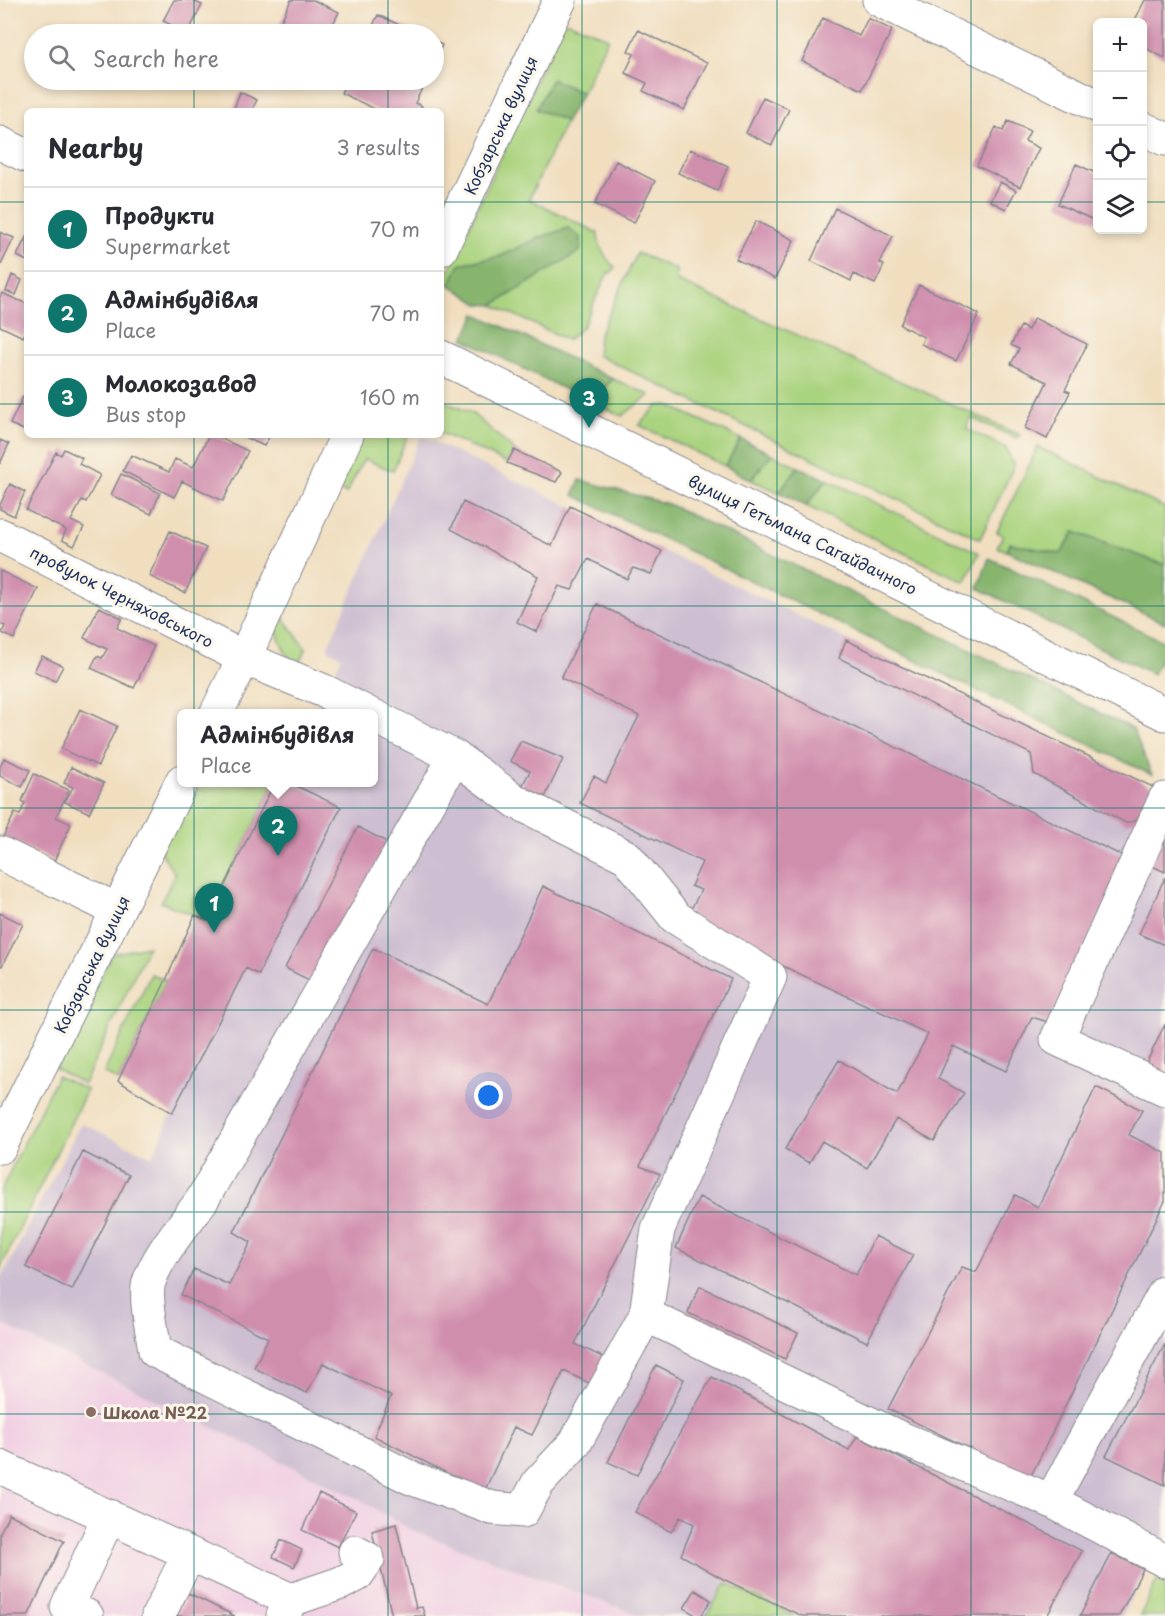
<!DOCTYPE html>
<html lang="en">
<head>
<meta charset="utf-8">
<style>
	body { margin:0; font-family:"Playpen Sans",sans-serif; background:#f2f2f3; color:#2b2b33 }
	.controls { position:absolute; right:18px; top:18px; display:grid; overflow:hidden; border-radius:9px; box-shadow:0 3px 9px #0003 }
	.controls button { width:54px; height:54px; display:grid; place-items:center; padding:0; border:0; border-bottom:2px solid #e1e1e2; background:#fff; color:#2b2b33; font:30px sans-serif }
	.you { position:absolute; left:489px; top:1096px; width:21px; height:21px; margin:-15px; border:4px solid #fff; border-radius:50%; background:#1a73e8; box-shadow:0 0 0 9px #1a73e833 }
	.badge { display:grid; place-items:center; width:39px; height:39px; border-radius:50%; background:#0f766e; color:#fff; font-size:20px; font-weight:700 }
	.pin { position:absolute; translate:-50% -50px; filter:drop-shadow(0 2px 3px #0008) }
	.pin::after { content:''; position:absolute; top:32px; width:21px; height:18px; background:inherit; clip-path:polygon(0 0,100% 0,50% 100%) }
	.popup { position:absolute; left:177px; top:709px; width:201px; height:78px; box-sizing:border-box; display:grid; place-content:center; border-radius:9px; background:#fff; filter:drop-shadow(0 2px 4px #0005); font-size:20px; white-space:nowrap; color:#7c7c81 }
	.popup b { font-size:22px; color:#2b2b33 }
	.popup::after { content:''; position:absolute; left:50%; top:100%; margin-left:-12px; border:12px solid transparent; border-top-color:#fff }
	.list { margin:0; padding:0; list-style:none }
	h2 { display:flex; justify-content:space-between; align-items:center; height:78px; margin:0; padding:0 24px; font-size:26px }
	h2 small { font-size:20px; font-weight:400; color:#7c7c81 }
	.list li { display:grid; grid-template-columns:39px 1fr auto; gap:18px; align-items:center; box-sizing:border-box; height:84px; padding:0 24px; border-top:2px solid #e1e1e2 }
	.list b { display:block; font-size:22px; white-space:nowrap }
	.list p { margin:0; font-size:20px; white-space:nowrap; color:#7c7c81 }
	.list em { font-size:20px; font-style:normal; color:#7c7c81 }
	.icon { flex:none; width:33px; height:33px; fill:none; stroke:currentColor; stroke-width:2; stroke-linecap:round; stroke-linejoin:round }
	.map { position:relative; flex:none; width:1165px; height:1616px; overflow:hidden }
	.search { position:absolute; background:#fff; box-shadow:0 3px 9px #0003; left:24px; top:24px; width:420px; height:66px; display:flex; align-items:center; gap:15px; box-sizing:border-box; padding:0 21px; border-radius:33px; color:#7c7c81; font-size:22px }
	.panel { position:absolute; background:#fff; box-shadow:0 3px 9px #0003; left:24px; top:108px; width:420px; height:330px; border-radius:9px }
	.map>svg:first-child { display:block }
	.built { fill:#f1d0e3 }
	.industrial { fill:#cebed1 }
	.green { fill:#aad37f; stroke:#62816e; stroke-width:1.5 }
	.forest { fill:#87b56e; stroke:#517266; stroke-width:1.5 }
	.building { fill:#d08ead }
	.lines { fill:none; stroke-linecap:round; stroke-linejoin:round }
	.minor-casing { stroke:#86868e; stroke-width:35 }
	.major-casing { stroke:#86868e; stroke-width:35 }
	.minor { stroke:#fff; stroke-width:33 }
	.major { stroke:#fff; stroke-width:33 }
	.grid { fill:none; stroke:#0f766e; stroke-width:1.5; stroke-opacity:0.55 }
	.education-dot { fill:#8d6e63; stroke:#fbf7ec; stroke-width:2 }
	.labels { text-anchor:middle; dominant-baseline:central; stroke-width:6; stroke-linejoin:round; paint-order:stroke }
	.street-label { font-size:16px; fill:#1b2f5e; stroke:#fbf7ec }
	.education-label { font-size:16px; font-weight:bold; fill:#785e54; stroke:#fbf7ec; text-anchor:start }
</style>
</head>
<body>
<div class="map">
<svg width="1165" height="1616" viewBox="0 0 1165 1616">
	<rect width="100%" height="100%" fill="#fbf7ec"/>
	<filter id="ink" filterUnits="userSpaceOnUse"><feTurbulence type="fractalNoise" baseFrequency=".0167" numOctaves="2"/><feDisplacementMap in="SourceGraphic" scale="12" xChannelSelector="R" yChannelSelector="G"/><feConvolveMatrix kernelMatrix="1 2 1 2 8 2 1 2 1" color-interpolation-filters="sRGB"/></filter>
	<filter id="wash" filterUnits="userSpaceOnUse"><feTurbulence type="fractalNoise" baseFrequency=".008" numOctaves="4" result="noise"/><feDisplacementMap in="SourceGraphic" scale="24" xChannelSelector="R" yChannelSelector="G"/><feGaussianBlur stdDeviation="1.35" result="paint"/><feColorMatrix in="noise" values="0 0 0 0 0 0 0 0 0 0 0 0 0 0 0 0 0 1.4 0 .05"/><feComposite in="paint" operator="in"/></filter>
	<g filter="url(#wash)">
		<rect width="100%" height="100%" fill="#f0debf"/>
		<path class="built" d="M0 1323 362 1501 411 1530 641 1616H0Z"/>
		<path class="industrial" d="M421 436 570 506 1156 788 1165 801V1542L1155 1550 1122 1616H873L741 1554 705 1616H641L411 1530 362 1501 0 1323V1281L81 1123 152 1157 172 1113 118 1081 166 980 195 915 208 920 274 783 374 782V714L314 713 342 657 327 649Z"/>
		<path class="green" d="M563 22H570L608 38 582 93 552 80 537 109 566 121 529 199 598 233C597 242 607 262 615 267L612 272 607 274 583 326 568 340 493 305 526 284 568 228 536 239 501 256 460 264 450 285 444 281Z
			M637 253 677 270 675 280 1020 435 1017 438 971 418 966 429 1006 448 1014 466 980 539 597 355 599 335Z
			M613 379 650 395 622 416 590 402Z
			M441 400 473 414 514 450 507 463 441 433Z
			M668 405 741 439 725 466 639 425 657 406Z
			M363 435H408L393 471 364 459 346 494 336 488Z
			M1038 447 1165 508V565L1074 532 1061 554 1011 543 1007 551 997 547 1003 535 997 532Z
			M772 454 798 467 779 492 751 480Z
			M827 479 979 553 965 582 806 506Z
			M277 609 306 649 296 668C283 651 271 630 277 609Z
			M202 783H274L208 921 161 902 175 874 157 846 187 807Z
			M148 946 84 1084 55 1069 112 954Z
			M151 974 166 980 118 1081 104 1073Z
			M57 1076 87 1090 0 1269V1192Z
			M1159 1576 1165 1580V1616H1140Z
			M726 1583 796 1616H706Z"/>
		<path class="forest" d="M552 79 582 93 566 121 536 109Z
			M568 228 581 238 580 251 493 305 479 304 450 285 460 264 501 256 536 239Z
			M476 314 613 379 590 402 464 339Z
			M741 439 772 454 751 480 725 466Z
			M798 467 827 479 806 506 779 492Z
			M580 480 668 504 1133 729 1152 775 573 495Z
			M1074 532 1165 565V623L1007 551 1010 543 1061 554Z
			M989 558 1165 642V651L1153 674 978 588Z"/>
		<g id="blocks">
			<path class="building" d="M174 0H196L195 2 202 5 188 33 163 21Z
				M291 0H313L339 12 328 34H275Z
				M1145 0H1165V58L1143 47V22H1134Z
				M378 15 419 34H369Z
				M823 18 859 36 868 18 892 30 862 90 802 61Z
				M638 30 707 63 684 110 643 91 647 83 625 73 634 54 628 51Z
				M434 41 442 45 434 63Z
				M347 80H426L415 103 422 106 419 111H379L341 93Z
				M240 92 257 100 251 111H233Z
				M763 97 789 109 772 145 746 133Z
				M1008 121 1030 131 1025 141 1039 148 1020 187 977 166 996 127 1003 131Z
				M690 149 728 166 717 191 678 173Z
				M616 161 655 181 634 223 595 204Z
				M1076 164 1098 174V222L1058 204Z
				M1000 182 1016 190 1006 209 990 201Z
				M835 208 893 236 880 263 884 265 875 284 854 274 851 281 811 261Z
				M756 221 794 240 775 279 736 259Z
				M0 232 14 238 0 267Z
				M27 235V261L17 256Z
				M12 275 22 280 16 295 6 291Z
				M919 285 979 314 956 361 921 344 924 337 900 325Z
				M2 293 27 304V329L23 337 0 326V297Z
				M1034 318 1087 344 1065 390 1070 392 1047 439 1025 428 1047 382 1011 364 1019 349 1011 345 1021 326 1028 330Z
				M23 397 27 399 26 431 10 424Z
				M209 435H214L248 451 223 501 182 481 174 497 123 471 131 455 169 472 175 459 193 467Z
				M245 435H270L264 446 244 437Z
				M0 440 9 444 0 464Z
				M64 449 82 458 79 464 100 475 86 502 82 500 71 521 84 527 74 546 62 540 66 530 26 510 56 452 61 455Z
				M514 450 562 472 556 482 507 463Z
				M121 474 160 493 151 514 111 495Z
				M10 484 25 492 14 516 0 509V505Z
				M463 502 552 546 570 506 662 551 651 574 633 568 627 579 588 559 572 590 559 586 537 632 517 622 538 576 451 529Z
				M170 531 206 548 185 593 149 576Z
				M0 571 38 589 14 639 2 633 5 626 0 624Z
				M597 604 1127 858 1048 1022 1032 1017 1006 1071 953 1046 938 1079 964 1093 934 1141 896 1119 867 1168 822 1141 809 1163 785 1149 839 1060 897 1094 928 1034 753 952 689 913 701 890 691 886 702 862 580 803 594 776 606 783 639 716 561 678Z
				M99 607 122 618 117 628 154 646 134 688 91 668 97 656 102 658 107 649 84 638Z
				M846 640 1153 787 1138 820 1126 823 1034 774 1031 754 839 658Z
				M42 656 63 666 55 681 34 671Z
				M80 709 117 726 98 766 61 749Z
				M521 741 563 759 545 797 522 786 530 771 510 761Z
				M4 758 30 770 22 787 0 776V767Z
				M71 767 104 783 89 813 65 802 73 787 64 783Z
				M34 774 69 790 56 817 71 824 54 861 3 837 15 813 20 815 25 803 22 801Z
				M274 783H290L341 807 263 964 259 975 246 968 172 1113 118 1081 166 980 195 915 208 921Z
				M358 827 387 842 315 983 285 968Z
				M1165 836V872L1150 865Z
				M1165 877V945L1139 934Z
				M543 886 731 979 640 1166 660 1174 575 1344 609 1360 595 1386 564 1371 532 1435 514 1427 484 1492 374 1436 391 1396 323 1363 307 1393 254 1368 268 1338 181 1295 194 1269 229 1285 251 1242 234 1232 373 948 488 1004Z
				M0 913 23 924 2 966 0 965Z
				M1165 1024V1079L1144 1068Z
				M1096 1087 1142 1110 1129 1135 1165 1153V1201L1030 1478 888 1409 962 1267 976 1272 1015 1195 1038 1207Z
				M83 1152 129 1175 72 1290 26 1267Z
				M699 1197 856 1275 875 1236 913 1255 867 1342 676 1248Z
				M700 1286 798 1333 785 1359 688 1313Z
				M1165 1344V1485L1106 1456Z
				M656 1365 684 1379 637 1475 608 1462Z
				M712 1377 849 1450 857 1436 1082 1551 1047 1616H802L723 1579 681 1555 694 1524 680 1517 671 1532 635 1512Z
				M319 1493 356 1511 338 1547 302 1530Z
				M9 1514 64 1541 28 1616H0V1533Z
				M396 1524 416 1608 422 1607 425 1616H392L372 1531Z
				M281 1540 302 1550 294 1567 273 1557Z
				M1112 1553 1143 1569 1119 1616H1080Z
				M695 1590 711 1600 701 1616H697L684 1608Z
				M188 1593 235 1616H177Z"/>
		</g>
	</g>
	<g filter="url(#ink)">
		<use href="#blocks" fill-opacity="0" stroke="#86868e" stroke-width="1.5"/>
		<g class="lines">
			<defs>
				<path id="minor" d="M879 0 1098 106
					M1142 128 1165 139
					M441 249 560 0
					M0 535 244 658 324 691 369 714
					M216 714 244 658 347 435
					M374 716 455 757 517 802 627 857 675 917 770 977 658 1229 646 1315
					M455 757 202 1200C185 1224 158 1254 149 1282 144 1298 153 1333 155 1351L411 1478 492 1508 523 1511 538 1483 575 1443 646 1315 898 1437 1051 1501 1165 1561
					M1165 799 1057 1039 1165 1089
					M0 853 117 910
					M0 1147 182 781
					M0 1467 291 1600 283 1616
					M1051 1501 1165 1292
					M291 1600 341 1583 357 1575 368 1559 355 1552
					M87 1616 67 1607 109 1516
					M158 1616 189 1554"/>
				<path id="major" d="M0 143 27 156
					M441 357 1165 714"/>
			</defs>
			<use href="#minor" class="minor-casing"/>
			<use href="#major" class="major-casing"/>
			<use href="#minor" class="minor"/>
			<use href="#major" class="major"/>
		</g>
	</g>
	<path class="grid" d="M194 0V34M388 0V34M582 0V1616M777 0V1616M971 0V1616M194 80V111M388 80V111M0 202H27M441 202H1098M1142 202H1165M0 404H27M441 404H1165M194 435V1616M388 435V1616M0 606H1165M0 808H1165M0 1010H1165M0 1212H1165M0 1414H1165"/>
	<circle class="education-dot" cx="91" cy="1412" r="6"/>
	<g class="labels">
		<g class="street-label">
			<text transform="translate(500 125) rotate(-65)">Кобзарська вулиця</text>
			<text transform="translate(803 534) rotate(26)">вулиця Гетьмана Сагайдачного</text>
			<text transform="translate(122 596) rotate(27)">провулок Черняховського</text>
			<text transform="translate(91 964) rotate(-64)">Кобзарська вулиця</text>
		</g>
		<g class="education-label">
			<text x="103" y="1412">Школа №22</text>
		</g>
	</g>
</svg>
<div class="controls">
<button>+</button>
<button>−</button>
<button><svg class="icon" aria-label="locate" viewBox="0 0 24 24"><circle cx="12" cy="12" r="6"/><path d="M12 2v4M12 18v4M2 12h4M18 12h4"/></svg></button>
<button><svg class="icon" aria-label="layers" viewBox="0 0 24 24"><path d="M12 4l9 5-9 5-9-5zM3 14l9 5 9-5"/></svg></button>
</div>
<div class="you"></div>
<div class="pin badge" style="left:214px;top:933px">1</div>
<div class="pin badge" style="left:278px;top:856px">2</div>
<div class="popup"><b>Адмінбудівля</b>Place</div>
<div class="pin badge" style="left:589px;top:428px">3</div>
<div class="search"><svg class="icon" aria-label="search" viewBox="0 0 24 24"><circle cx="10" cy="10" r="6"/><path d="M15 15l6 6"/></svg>Search here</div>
<section class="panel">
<h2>Nearby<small>3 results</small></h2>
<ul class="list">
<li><span class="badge">1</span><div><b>Продукти</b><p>Supermarket</p></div><em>70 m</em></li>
<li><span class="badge">2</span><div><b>Адмінбудівля</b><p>Place</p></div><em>70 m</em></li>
<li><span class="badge">3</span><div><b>Молокозавод</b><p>Bus stop</p></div><em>160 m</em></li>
</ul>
</section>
</div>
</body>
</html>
